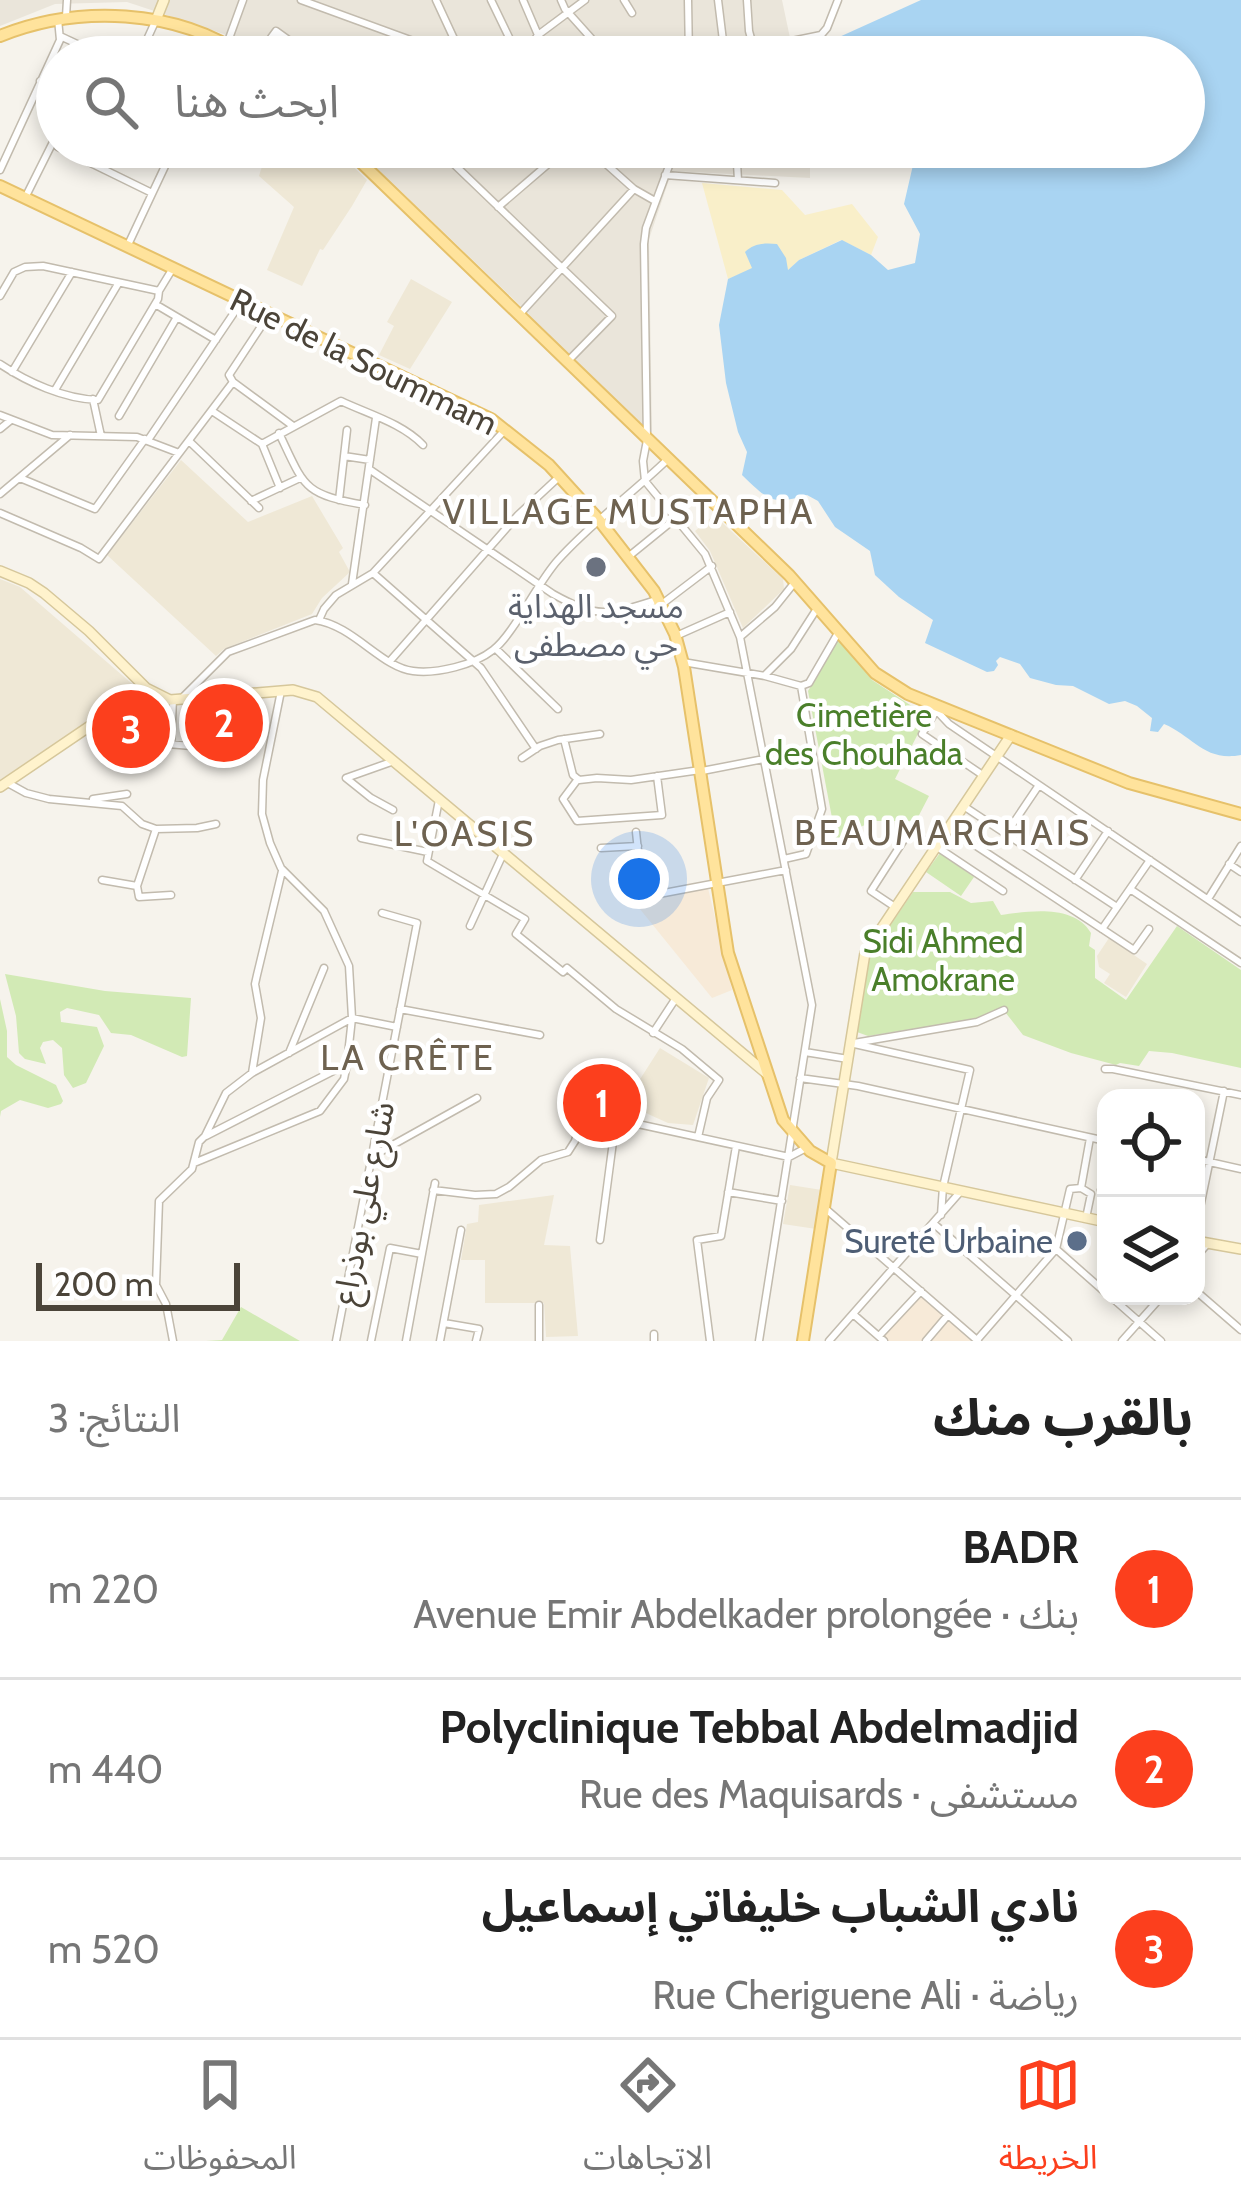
<!DOCTYPE html>
<html lang="ar">
<head>
<meta charset="utf-8">
<style>
	body { margin:0; font-family:Cabin,"Noto Sans Arabic",sans-serif; background:#f2f2f2; color:#222; direction:rtl }
	.controls { position:absolute; right:36px; bottom:36px; display:grid; overflow:hidden; border-radius:24px; box-shadow:0 6px 18px #0003 }
	.controls button { width:108px; height:108px; display:grid; place-items:center; padding:0; border:0; border-bottom:3px solid #e0e0e0; background:#fff; color:#222; font:60px sans-serif }
	.scale { position:absolute; left:36px; bottom:30px; width:204px; box-sizing:border-box; padding-left:12px; border:6px solid #4b4439; border-top:0; font-size:33px; line-height:42px; white-space:nowrap; color:#4b4439; -webkit-text-stroke:9px #fff; paint-order:stroke }
	.you { position:absolute; left:639px; top:879px; width:42px; height:42px; margin:-30px; border:9px solid #fff; border-radius:50%; background:#1a73e8; box-shadow:0 0 0 18px #1a73e833 }
	.badge { display:grid; place-items:center; width:78px; height:78px; border-radius:50%; background:#fc3f1d; color:#fff; font-size:39px; font-weight:700 }
	.pin { position:absolute; translate:-50% -50%; border:6px solid #fff; box-shadow:0 3px 12px #0006 }
	.list { margin:0; padding:0; list-style:none }
	h2 { display:flex; justify-content:space-between; align-items:center; height:156px; margin:0; padding:0 48px; font-size:51px }
	h2 small { font-size:39px; font-weight:400; color:#767676 }
	.list li { display:grid; grid-template-columns:78px 1fr auto; gap:36px; align-items:center; box-sizing:border-box; height:180px; padding:0 48px; border-top:3px solid #e0e0e0 }
	.list b { display:block; font-size:45px; white-space:nowrap }
	.list p { margin:0; font-size:39px; white-space:nowrap; color:#767676 }
	.list em { font-size:39px; font-style:normal; color:#767676 }
	.icon { flex:none; width:66px; height:66px; fill:none; stroke:currentColor; stroke-width:2; stroke-linecap:round; stroke-linejoin:round }
	.map { position:relative; flex:none; width:1241px; height:1341px; overflow:hidden; direction:ltr }
	.search { position:absolute; background:#fff; box-shadow:0 6px 18px #0003; left:36px; right:36px; top:36px; height:132px; display:flex; align-items:center; gap:30px; box-sizing:border-box; padding:0 42px; border-radius:66px; color:#767676; font-size:45px }
	.sheet { height:696px; background:#fff }
	nav { display:flex; justify-content:space-around; align-items:center; box-sizing:border-box; height:168px; border-top:3px solid #e0e0e0; background:#fff; font-size:33px; color:#767676 }
	nav a { display:grid; justify-items:center; gap:6px }
	nav .on { color:#fc3f1d }
	.map>svg:first-child { display:block }
	.residential { fill:#eae5da }
	.commercial { fill:#f7ead8 }
	.education { fill:#efe8d6 }
	.green { fill:#d2eab5 }
	.sand { fill:#f9efc9 }
	.water { fill:#a9d4f2 }
	.lines { fill:none; stroke-linecap:round; stroke-linejoin:round }
	.street-casing { stroke:#c2bbae; stroke-width:9 }
	.secondary-casing { stroke:#d6c79b; stroke-width:12 }
	.primary-casing { stroke:#e6c16a; stroke-width:14 }
	.street { stroke:#fff; stroke-width:6 }
	.secondary { stroke:#fff3cd; stroke-width:9 }
	.primary { stroke:#ffe39c; stroke-width:10 }
	.worship-dot { fill:#6b7280; stroke:#fff; stroke-width:4.5 }
	.service-dot { fill:#5c6f8a; stroke:#fff; stroke-width:4.5 }
	.labels { text-anchor:middle; dominant-baseline:central; stroke-width:9; stroke-linejoin:round; paint-order:stroke }
	.street-label { font-size:33px; fill:#4b4439; stroke:#fff }
	.worship-label { font-size:33px; fill:#5b616d; stroke:#fff }
	.park-label { font-size:33px; fill:#4a7f2a; stroke:#fff }
	.service-label { font-size:33px; fill:#4e5e75; stroke:#fff; text-anchor:end }
	.neighbourhood-label { font-size:36px; letter-spacing:3px; fill:#6e6250; stroke:#fff }
</style>
</head>
<body>
<div class="map">
<svg width="1241" height="1341" viewBox="0 0 1241 1341">
	<rect width="100%" height="100%" fill="#f6f3ec"/>
	<path class="residential" d="M0 0H782L794 57H261L245 41 127 2 55 4 0 26Z
		M355 147H810V178L672 171 649 239 652 433 528 317 529 314Z"/>
	<path class="commercial" d="M708 888 732 990 712 998 635 903Z
		M919 1293 974 1341H886L882 1337Z"/>
	<path class="education" d="M268 147H333L367 180 352 206 323 250 320 249 302 286 267 270 294 207 259 176Z
		M411 279 452 302 410 369 379 355 394 326 387 322Z
		M181 460 248 522 312 496 343 548 339 552 350 572 322 598 312 614 224 649 216 656 107 555Z
		M714 515 783 579 784 589 743 628 710 551 695 531Z
		M0 579 20 587 137 688 0 780Z
		M1109 938 1147 964 1126 997 1104 983 1110 974 1099 967 1097 956Z
		M660 1048 709 1078 693 1125 668 1123 648 1114 628 1098Z
		M790 1185 822 1190 816 1229 783 1224Z
		M554 1195 544 1245 570 1246 578 1336 546 1337 544 1303H485V1260H461L467 1224 478 1222 479 1205Z"/>
	<path class="green" d="M839 638 872 680 927 716 895 779 929 796 916 821H873L836 839 808 691Z
		M143 697 166 731 120 763 97 728Z
		M940 853 974 877 961 896 926 872Z
		M913 892H950L971 903 993 901 1001 915C1029 911 1074 904 1091 933L1089 946 1095 950V978L1126 1000 1177 926 1241 970V1068L1172 1053 1149 1051 1139 1066 1120 1063 1116 1065 1071 1053 1023 1035 1002 1008 976 1019 868 1036 857 1032 869 956Z
		M5 974 105 991 191 998 187 1056 182 1057 131 1035 111 1033 99 1015 67 1008 60 1012 61 1022 97 1027 104 1046 86 1083 73 1088 64 1075 62 1048 53 1040 43 1042 40 1048 46 1064 25 1059 19 1053 16 1016Z
		M0 999 7 1031V1057L16 1065 56 1085 63 1101 61 1104 48 1108 20 1100 1 1111 0 1117Z
		M241 1307 300 1341H206L222 1340Z"/>
	<path class="sand" d="M702 183 782 190 805 215 852 204 878 237 871 255 841 240 799 260 787 271 752 269 728 279Z"/>
	<path class="water" d="M921 0H1241V755C1204 762 1193 736 1164 724L1158 732 1150 731 1152 718 1137 706 1125 701 1109 704 1073 686 1056 685 1030 678 1020 664 1000 657 996 661 998 665 994 671 987 672 925 643 933 620 899 597 875 575 870 551 835 527 818 501 807 495C772 506 767 499 742 475L747 452 738 432 726 383 719 325 728 279 752 268 745 252C754 243 765 243 777 244L786 258 788 270 799 260 842 240 871 255 888 270 915 263 920 234 904 204 913 165 905 147H1184V57H835L837 38Z"/>
	<g class="lines">
		<defs>
			<path id="street" d="M301 0 457 57
				M436 0 455 41V56
				M491 0 518 56
				M523 0 538 35
				M561 0 565 9 608 57
				M624 0 632 13
				M688 0 689 57
				M718 0 725 57
				M747 0 749 31 756 57
				M66 17 67 0
				M60 36 105 57
				M227 44 243 0
				M753 49 821 35 827 28 838 0
				M139 57 155 22
				M197 57 206 38
				M257 57 276 31 312 57
				M516 57 530 47 538 35 585 0
				M580 57 595 43
				M40 81 57 90
				M58 147 152 193
				M436 147 612 316 567 362
				M587 147 634 189 655 201
				M736 147 738 180
				M0 170 60 40 58 19
				M665 175 775 183
				M26 196 57 134
				M498 207 568 147
				M127 247 174 147
				M0 296 14 272 25 267 43 266 159 291
				M155 304 216 340
				M519 315 634 189
				M0 364C27 382 64 399 98 400L158 299 159 291 173 268
				M12 372 72 272
				M233 382 293 426
				M55 390 118 284
				M93 399 101 436
				M212 411 262 444 280 488
				M0 415 52 435 137 437 179 453
				M119 416 177 317
				M0 429 11 420
				M279 433C305 488 303 494 365 505
				M148 440 242 301
				M189 441 259 508
				M262 444 341 401C368 414 402 423 423 445
				M344 456 370 460
				M369 469 553 594C598 619 609 615 656 600
				M20 478 95 509 145 439
				M645 481 705 554 740 637 812 1005 759 1341
				M645 481 643 461 647 440 644 244 646 228 676 147
				M0 494 70 435
				M339 500 347 430
				M251 501 300 478
				M0 513 81 548 99 559 233 382 229 375 268 316
				M628 557 676 518
				M373 573 481 668 536 749
				M352 584 376 418
				M662 604 712 566
				M319 620 324 609 336 595 373 573 503 432
				M676 636 730 612
				M740 637 775 607 795 582
				M496 649 558 709
				M390 661 518 515 560 476
				M683 662 765 676 801 686
				M765 675 791 649 818 607
				M801 686 809 683 838 633
				M182 698 228 652 315 620C353 625 382 668 413 671 437 674 474 665 493 650 514 634 537 583 558 560 591 523 632 494 668 459
				M934 708 949 724 1241 922
				M936 711 922 734 984 776
				M564 739 573 775 579 780 597 778 631 780 700 770
				M171 744 173 699
				M522 758 540 746 558 740 600 734
				M123 765 156 743 227 749
				M702 771 764 759
				M578 779 563 799 577 821 662 815 657 776
				M6 782 26 793 49 799 122 806 142 824 156 829 197 828 216 824
				M93 799 127 794
				M439 800 427 861 525 919 516 934 563 972 567 968 616 1009 682 1049 719 1080 707 1098 698 1137
				M965 807 1117 907
				M393 810 371 798 346 778 394 761
				M949 828 1134 950 1149 929
				M636 832 643 897 786 870
				M1006 834 1039 785
				M361 838 428 852
				M601 848 638 846
				M784 859 806 854 822 809 801 686
				M1229 864 1241 872
				M102 880 137 886 139 897 171 895
				M1075 880 1108 831
				M137 886 156 829
				M1130 889 1241 963
				M1208 899 1241 846
				M895 907 871 891 909 832 937 847 1003 891
				M470 926 503 854
				M1102 929 1150 860
				M400 1009 540 1035
				M653 1033 676 998
				M850 1043 970 1070 943 1187 941 1215
				M854 1043 977 1022 1004 1010
				M805 1052 848 1059
				M289 1053 324 968
				M1105 1069H1113L1241 1095
				M252 1073 261 1018 255 984 257 975 282 871
				M800 1078 858 1086 1106 1141
				M206 1136 347 1064
				M371 1157 477 1098
				M1196 1159 1241 1169
				M194 1163 320 1111 344 1079 347 1064 352 1018 349 966 324 911 281 868 270 843 262 814 263 780 281 691
				M433 1190 475 1195 496 1194 509 1187 541 1160 568 1152 575 1141 583 1112 789 1157 806 1148
				M1101 1190 1106 1191
				M728 1192 782 1201
				M827 1210 978 1341
				M1086 1218 1091 1194 1081 1188 1090 1138
				M933 1223 1068 1341
				M1196 1227 1224 1091
				M600 1240 616 1119
				M1056 1249 1106 1293
				M1196 1257 1208 1243
				M1196 1291 1241 1330
				M1110 1296 1161 1341
				M539 1305V1341
				M853 1314 884 1341
				M444 1323 479 1329 476 1341
				M654 1334V1341
				M879 1336 921 1291
				M977 1340 1056 1249 1070 1189 1081 1188
				M173 1341 166 1304 156 1285 159 1201 192 1169 199 1142 205 1136 226 1093 252 1073 352 1018 397 1027
				M336 1341 417 923 382 913
				M371 1341 390 1248 422 1254
				M406 1341 435 1183
				M440 1341 461 1230
				M710 1341 697 1240 721 1236 736 1146
				M829 1341 961 1191
				M926 1341 948 1315
				M1122 1341 1162 1296"/>
			<path id="secondary" d="M156 20 164 0
				M0 571 29 583 44 593 89 631 146 688 170 700 293 690 317 697 766 1073
				M1011 735 865 953 831 1163 1106 1222
				M0 787 146 688
				M1196 1241 1241 1249"/>
			<path id="primary" d="M0 36C77 5 176 8 246 57
				M345 147 789 575 875 673 908 694 1129 783 1241 814
				M0 186 491 419 549 465 599 520 654 591 675 634 684 667 728 953 783 1120 810 1151 831 1163 803 1341"/>
		</defs>
		<use href="#street" class="street-casing"/>
		<use href="#secondary" class="secondary-casing"/>
		<use href="#primary" class="primary-casing"/>
		<use href="#street" class="street"/>
		<use href="#secondary" class="secondary"/>
		<use href="#primary" class="primary"/>
	</g>
	<circle class="worship-dot" cx="596" cy="567" r="12"/>
	<circle class="service-dot" cx="1077" cy="1241" r="12"/>
	<g class="labels">
		<g class="street-label">
			<text transform="translate(364 361) rotate(26)">Rue de la Soummam</text>
			<text transform="translate(363 1203) rotate(-79)">شارع علي بوذراع</text>
		</g>
		<g class="worship-label">
			<text x="596" y="606">مسجد الهداية<tspan x="596" dy="38">حي مصطفى</tspan></text>
		</g>
		<g class="park-label">
			<text x="864" y="715">Cimetière<tspan x="864" dy="38">des Chouhada</tspan></text>
			<text x="943" y="941">Sidi Ahmed<tspan x="943" dy="38">Amokrane</tspan></text>
		</g>
		<g class="service-label">
			<text x="1053" y="1241">Sureté Urbaine</text>
		</g>
		<g class="neighbourhood-label">
			<text x="629" y="511">VILLAGE MUSTAPHA</text>
			<text x="943" y="832">BEAUMARCHAIS</text>
			<text x="465" y="833">L'OASIS</text>
			<text x="408" y="1057">LA CRÊTE</text>
		</g>
	</g>
</svg>
<div class="controls">
<button><svg class="icon" aria-label="locate" viewBox="0 0 24 24"><circle cx="12" cy="12" r="6"/><path d="M12 2v4M12 18v4M2 12h4M18 12h4"/></svg></button>
<button><svg class="icon" aria-label="layers" viewBox="0 0 24 24"><path d="M12 4l9 5-9 5-9-5zM3 14l9 5 9-5"/></svg></button>
</div>
<div class="scale">200 m</div>
<div class="you"></div>
<div class="pin badge" style="left:602px;top:1103px">1</div>
<div class="pin badge" style="left:224px;top:723px">2</div>
<div class="pin badge" style="left:131px;top:729px">3</div>
<div class="search"><svg class="icon" aria-label="search" viewBox="0 0 24 24"><circle cx="10" cy="10" r="6"/><path d="M15 15l6 6"/></svg>ابحث هنا</div>
</div>
<section class="sheet">
<h2>بالقرب منك<small>النتائج: 3</small></h2>
<ul class="list">
<li><span class="badge">1</span><div><b>BADR</b><p>بنك · Avenue Emir Abdelkader prolongée</p></div><em>220 m</em></li>
<li><span class="badge">2</span><div><b>Polyclinique Tebbal Abdelmadjid</b><p>مستشفى · Rue des Maquisards</p></div><em>440 m</em></li>
<li><span class="badge">3</span><div><b>نادي الشباب خليفاتي إسماعيل</b><p>رياضة · Rue Cheriguene Ali</p></div><em>520 m</em></li>
</ul>
</section>
<nav>
<a class="on"><svg class="icon" aria-label="map" viewBox="0 0 24 24"><path d="M3 6l6-2 6 2 6-2v14l-6 2-6-2-6 2zM9 4v14M15 6v14"/></svg>الخريطة</a>
<a><svg class="icon" aria-label="directions" viewBox="0 0 24 24"><path d="M12 3l9 9-9 9-9-9zM9 14v-3h6M13 9l2 2-2 2"/></svg>الاتجاهات</a>
<a><svg class="icon" aria-label="saved" viewBox="0 0 24 24"><path d="M7 4h10v16l-5-4-5 4z"/></svg>المحفوظات</a>
</nav>
</body>
</html>
